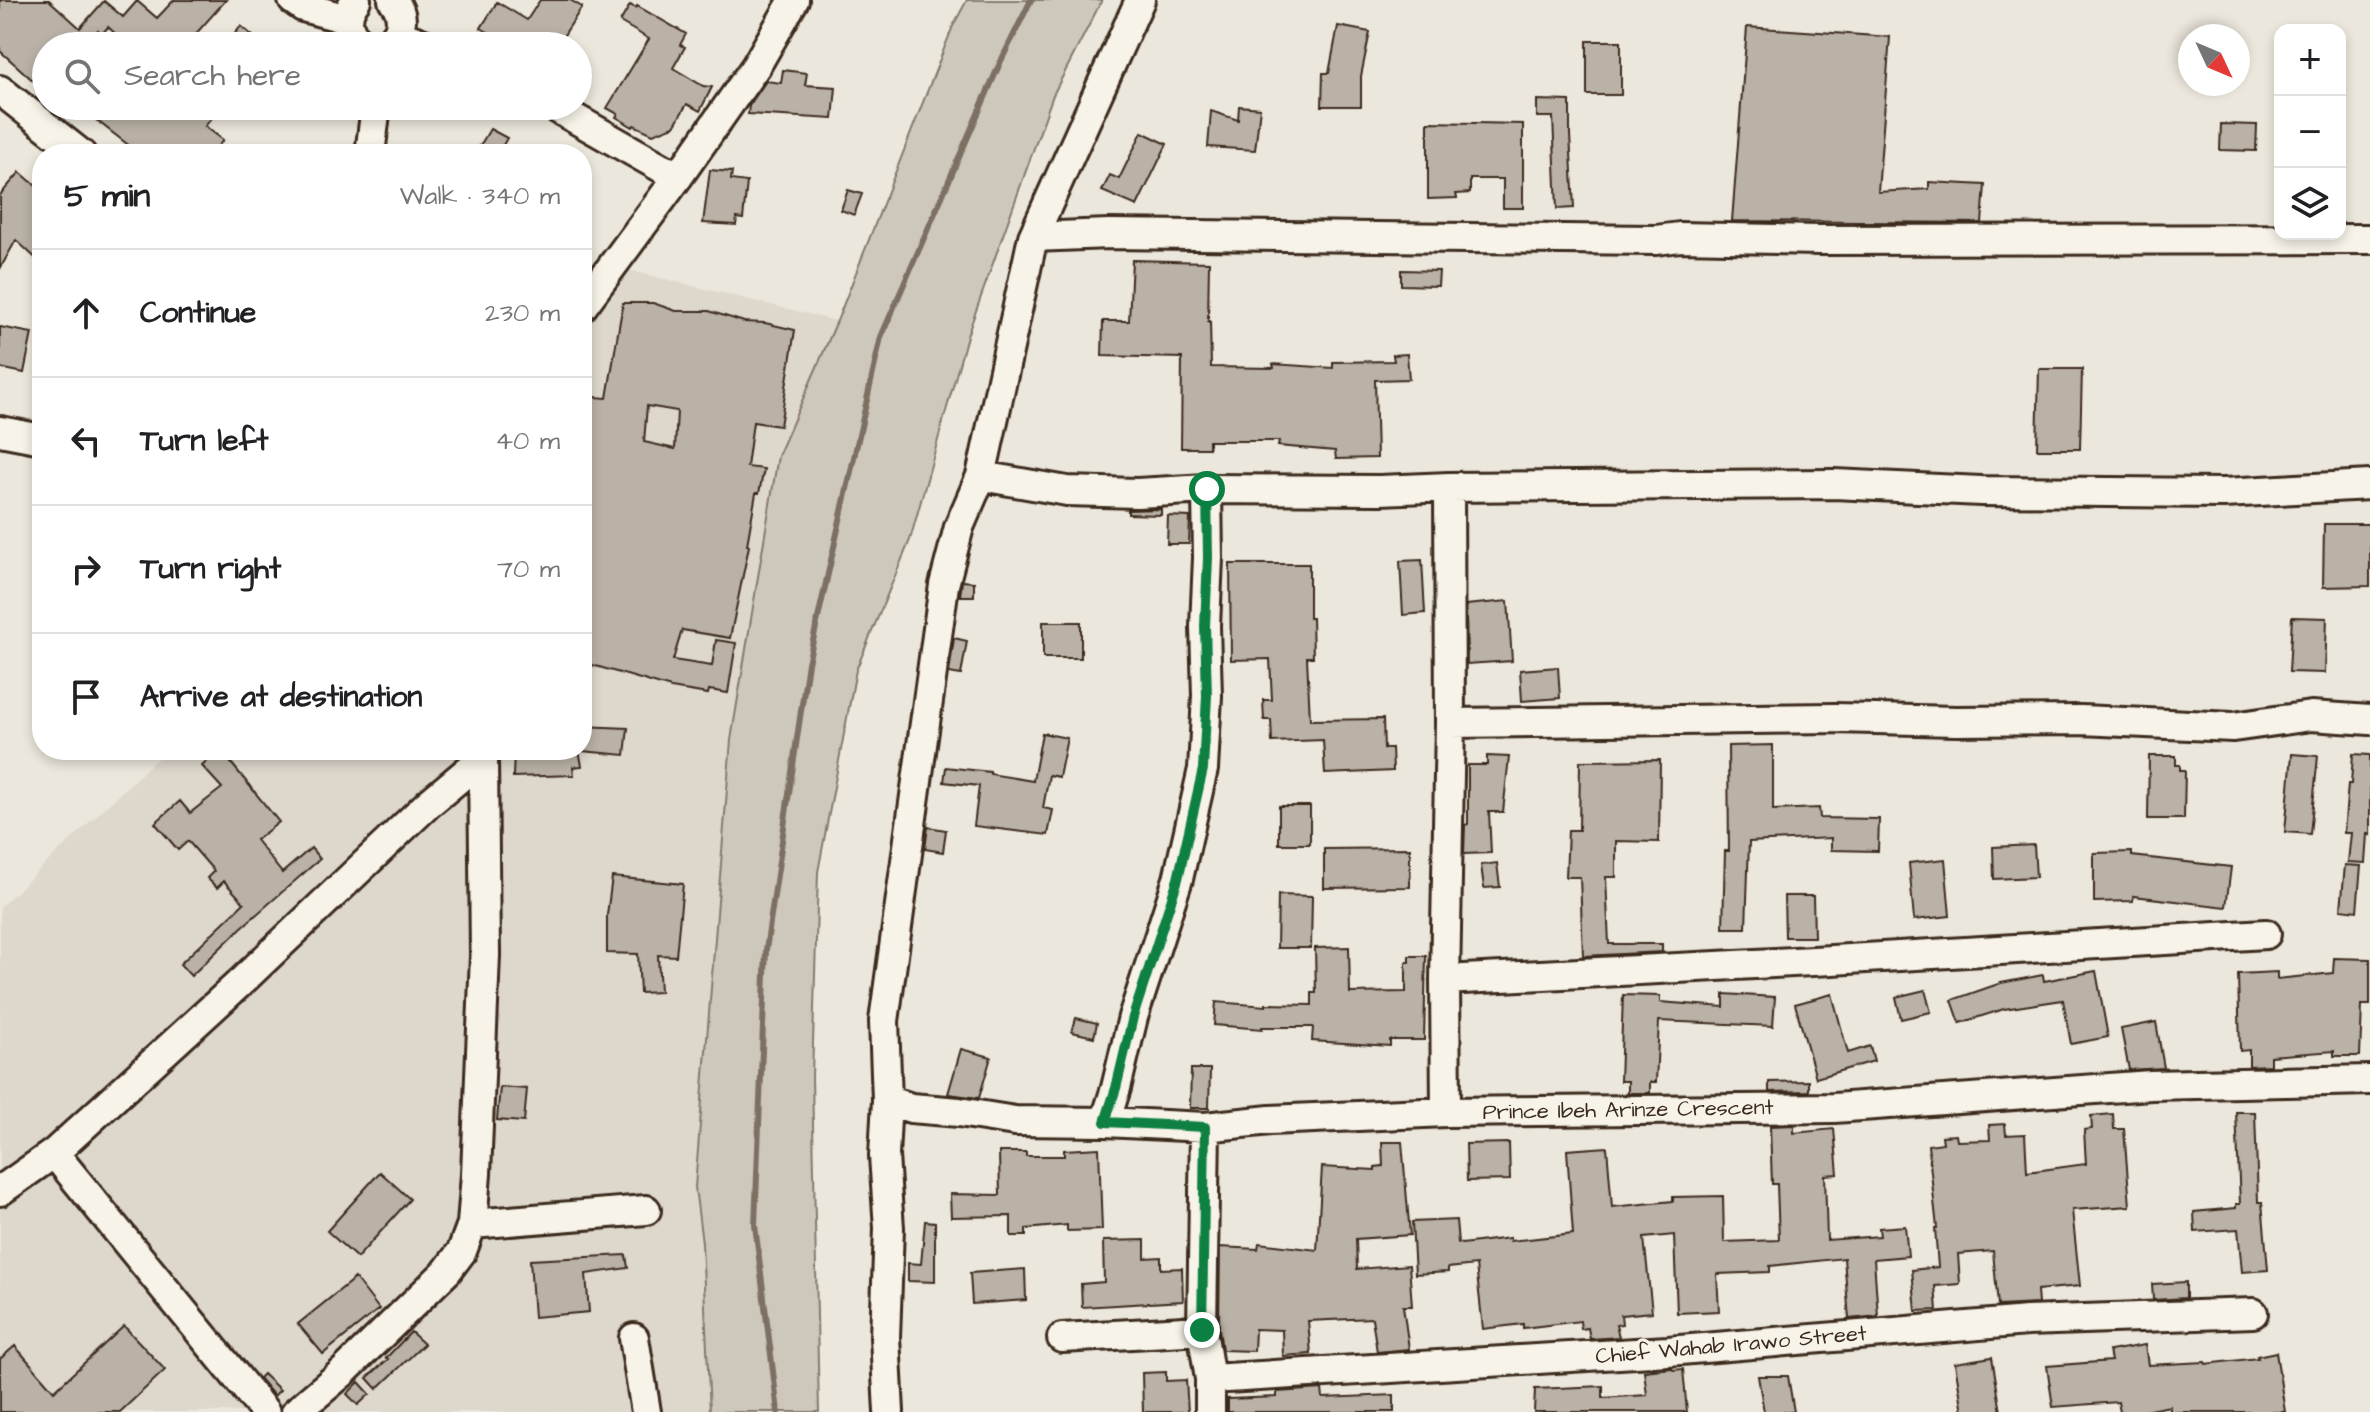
<!DOCTYPE html>
<html lang="en">
<head>
<meta charset="utf-8">
<style>
	body { margin:0; font-family:"Architects Daughter",sans-serif; background:#f6f6f6; color:#202124 }
	.controls { position:absolute; right:24px; top:24px; display:grid; overflow:hidden; border-radius:16px; box-shadow:0 4px 12px #0003 }
	.controls button { width:72px; height:72px; display:grid; place-items:center; padding:0; border:0; border-bottom:2px solid #e0e0e0; background:#fff; color:#202124; font:40px sans-serif }
	.compass { position:absolute; left:2178px; top:24px; width:72px; height:72px; border-radius:50%; background:#fff; box-shadow:0 4px 12px #0003; rotate:134deg }
	.stop { position:absolute; width:24px; height:24px; margin:-18px; border:6px solid #0b8043; border-radius:50%; background:#fff }
	.stop.end { background:#0b8043; border-color:#fff; box-shadow:0 2px 8px #0008 }
	.list { margin:0; padding:0; list-style:none }
	h2 { display:flex; justify-content:space-between; align-items:center; height:104px; margin:0; padding:0 32px; font-size:34px }
	h2 small { font-size:26px; font-weight:400; color:#757577 }
	.list li { display:grid; grid-template-columns:52px 1fr auto; gap:24px; align-items:center; box-sizing:border-box; height:128px; padding:0 32px; border-top:2px solid #e0e0e0 }
	.list b { display:block; font-size:30px; white-space:nowrap }
	.list em { font-size:26px; font-style:normal; color:#757577 }
	.icon { flex:none; width:44px; height:44px; fill:none; stroke:currentColor; stroke-width:2; stroke-linecap:round; stroke-linejoin:round }
	.map { position:relative; flex:none; width:2370px; height:1412px; overflow:hidden }
	.search { position:absolute; background:#fff; box-shadow:0 4px 12px #0003; left:32px; top:32px; width:560px; height:88px; display:flex; align-items:center; gap:20px; box-sizing:border-box; padding:0 28px; border-radius:44px; color:#757577; font-size:30px }
	.panel { position:absolute; background:#fff; box-shadow:0 4px 12px #0003; left:32px; top:144px; width:560px; height:616px; border-radius:32px }
	.map>svg:first-child { display:block }
	.built { fill:#ddd7cc }
	.green { fill:#cec8bc; stroke:#84796d; stroke-width:2 }
	.lines { fill:none; stroke-linecap:round; stroke-linejoin:round }
	.stream { stroke:#7c7064; stroke-width:6 }
	.building { fill:#bab2a7; stroke:#3b2a1e; stroke-width:2; fill-rule:evenodd }
	.minor-casing { stroke:#3b2a1e; stroke-width:34 }
	.minor { stroke:#f7f3e8; stroke-width:28 }
	.route { stroke:#0b8043; stroke-width:10 }
	.labels { text-anchor:middle; dominant-baseline:central; stroke-width:6; stroke-linejoin:round; paint-order:stroke }
	.street-label { font-size:22px; fill:#3b2a1e; stroke:#f7f3e8 }
</style>
</head>
<body>
<div class="map">
<svg width="2370" height="1412" viewBox="0 0 2370 1412">
	<rect width="100%" height="100%" fill="#ece7dc"/>
	<filter id="ink" filterUnits="userSpaceOnUse"><feTurbulence type="fractalNoise" baseFrequency=".0125" numOctaves="2"/><feDisplacementMap in="SourceGraphic" scale="16" xChannelSelector="R" yChannelSelector="G"/><feConvolveMatrix kernelMatrix="1 2 1 2 8 2 1 2 1" color-interpolation-filters="sRGB"/></filter>
	<g filter="url(#ink)">
		<path class="built" d="M628 270 837 321 778 456 695 1187 702 1243 710 1412H0V907L166 750H582V320Z"/>
		<path class="green" d="M967 0H1102L1053 95 967 336 910 540 856 670 818 872 812 1077 819 1412H710L702 1243 695 1187 731 740 778 456 837 321 953 26Z"/>
		<g class="lines">
			<path class="stream" d="M778 1412 755 1225 766 950 808 663 881 337 1000 63 1031 0"/>
		</g>
		<path class="building" d="M0 0H49L80 28 104 1 123 17 137 1 157 18 174 0H226L185 46H129L108 27 102 34 98 30 84 46H46V92L0 51Z
			M540 0H570L582 7 557 46H512L481 28 497 2 527 20Z
			M630 5 636 8 637 6 686 34 680 45 685 47 673 68 703 86 712 87 700 111 687 104 674 126 653 134 634 125 633 127 616 117 618 114 607 108 649 39 620 22Z
			M241 26 265 46H225Z
			M1338 26 1370 32 1361 76V106H1322L1323 73H1329Z
			M1747 27 1890 37 1878 192 1929 189V182L1985 185 1982 223 1732 221Z
			M1587 41H1621V95H1587Z
			M783 70 807 73 805 85 836 87 833 119 748 114 749 106 766 81 781 83Z
			M1537 100 1570 101V135L1574 208 1557 209 1553 117H1537Z
			M78 106H222L205 126 223 140 212 154H140Z
			M1239 106 1260 108 1255 150 1208 147 1211 111 1238 120Z
			M1428 122 1523 124V208H1503V179H1470V193L1456 194 1457 198 1428 199Z
			M2221 124 2257 125 2256 151 2220 150Z
			M490 129 507 138 498 154H475Z
			M1142 132 1167 144 1137 206 1102 191 1110 175 1119 179Z
			M710 170 732 172 731 180 747 182 743 219 737 218 736 225 703 223Z
			M20 172 42 191V264L16 240 0 269V195Z
			M848 190 862 194 854 215 841 210Z
			M1132 260 1209 262 1208 321H1210L1211 367 1274 368 1273 364 1333 368V362L1394 361 1393 355 1407 354 1409 379 1375 380 1377 458 1336 459 1335 451 1278 446 1279 441H1209V448H1181L1182 358 1102 356 1103 321H1129Z
			M1401 270 1439 271 1438 286 1401 285Z
			M623 303H653L676 311H709L744 322 765 323 795 330 780 426 753 422 747 467 764 469 759 493H756L747 545 749 546 730 638 682 630 673 660 712 666 716 640 736 643 728 693 709 690 708 694 671 688 582 662V506L586 492 582 491V396L607 398ZM647 406 677 411 675 449 644 442Z
			M0 327 32 333 24 373 0 368Z
			M2039 369H2082L2080 449H2037Z
			M1161 509V515L1128 514V510Z
			M1168 516 1190 517 1189 544H1167Z
			M2324 524H2370V586L2323 587Z
			M1422 560 1425 613 1403 615 1400 561Z
			M1230 564H1309V618H1312L1313 657H1307L1310 720 1383 719 1384 749 1392 748 1393 771 1325 774 1323 740 1272 742 1271 720H1264L1263 700H1272L1270 659 1231 660Z
			M962 581 974 582V596H960Z
			M1508 601 1512 661 1467 664 1466 605Z
			M2292 617 2327 618 2325 673 2289 672Z
			M1043 622H1081V658H1043Z
			M954 638 967 641 961 675 949 673Z
			M1558 667 1560 698 1522 701 1520 670Z
			M582 726 628 728 625 755 582 751Z
			M1042 733 1067 738 1059 777 1049 775 1043 808 1053 810 1048 835 974 826 979 786 944 782 946 767 990 772V774L1033 781Z
			M1773 745V810L1819 808 1820 818 1879 819 1878 851 1831 850V838L1749 842 1746 928H1723L1725 851H1729L1728 746Z
			M514 750H579L582 766 573 767 574 775 513 777Z
			M215 754 220 759 224 755 232 764 279 822 256 840 282 873 311 848 320 859 241 928 191 976 180 964 244 903 224 881 217 888 207 878 214 871 188 841 178 850 155 823 180 801 190 813 222 788 202 766Z
			M2292 754 2318 756 2310 834 2285 832Z
			M2353 754 2370 755V835L2367 834 2365 863 2348 862 2351 833H2344L2348 784H2351Z
			M1487 756 1509 757 1503 812H1489L1491 853 1464 854 1465 825 1468 824V765H1487Z
			M2149 756H2176V765H2180V770H2185L2184 819H2148Z
			M1660 760 1659 842 1616 841V877H1606L1609 944H1662V952L1583 956 1580 877H1566L1568 830H1579L1580 761Z
			M1279 806H1310V844H1279Z
			M928 827 946 830 943 852 925 849Z
			M2034 845 2036 877 1994 879 1993 847Z
			M1410 848V887L1324 888V849Z
			M2132 852V856L2231 867 2226 907 2133 896V901L2094 902V853Z
			M1945 859 1950 916 1914 920 1909 863Z
			M1497 863 1500 887 1484 888 1481 865Z
			M2345 865 2361 866 2357 911 2341 909Z
			M612 877 683 884 676 956 658 955 660 992 640 993 638 954 607 953V915Z
			M1278 895 1312 896 1311 948H1277Z
			M1784 896H1813L1814 937H1785Z
			M1349 947 1350 993 1406 992V962H1409V956H1426L1424 1040H1390V1046L1312 1041 1313 1027H1262V1029L1214 1025 1216 1002 1266 1006V1004L1312 1005V993H1316L1315 948Z
			M2334 958 2370 959V1005H2362L2360 1056H2334V1051L2270 1056V1065L2249 1066V1050L2240 1051 2238 974 2277 972V979L2333 973Z
			M2096 971 2108 1037 2071 1044 2063 1000 2004 1009 1960 1023 1952 1000 2001 983 2043 975 2044 981Z
			M1925 990 1931 1012 1901 1019 1896 997Z
			M1724 994 1775 997 1773 1026 1659 1021 1656 1082H1650V1093H1628V1081H1620L1623 995 1660 996V1002L1724 1007Z
			M1832 994 1848 1053 1870 1046 1874 1061 1816 1078 1795 1004Z
			M1076 1018 1097 1023 1094 1037 1072 1032Z
			M2156 1022 2164 1068 2129 1070 2121 1029Z
			M961 1049 991 1057 979 1098 948 1094Z
			M1191 1069H1210L1209 1108H1190Z
			M1809 1081V1091L1769 1092V1082Z
			M500 1087 527 1089 524 1122 497 1120Z
			M2236 1112H2255L2258 1202H2262L2268 1270 2242 1272 2238 1229 2195 1232 2194 1212 2236 1208V1204H2240Z
			M2113 1114 2114 1129H2124L2130 1206 2072 1210 2080 1286 2037 1290 2038 1304 1998 1306 1993 1251 1958 1254 1960 1284 1935 1286 1937 1310 1916 1311 1912 1270 1938 1267 1935 1228H1937L1928 1145 1943 1143 1942 1136 1956 1135 1957 1141 1990 1140 1989 1125 2005 1124 2006 1135 2025 1134 2027 1172 2086 1164 2084 1130 2092 1129 2091 1116Z
			M1794 1125V1133L1834 1129 1838 1174 1825 1175 1827 1240 1880 1236 1879 1228 1905 1226 1908 1256 1874 1259 1878 1316 1849 1319 1844 1258 1770 1266V1272L1717 1274 1719 1311 1677 1313 1674 1235 1644 1238 1652 1312 1621 1315 1622 1324 1616 1325 1619 1337 1590 1339 1588 1328 1581 1329 1580 1321 1523 1328V1324L1483 1329 1476 1265 1448 1268V1272L1415 1274 1412 1222 1456 1220 1458 1243 1462 1244 1510 1238V1241L1573 1234 1567 1150 1607 1147 1612 1207 1673 1201V1197L1723 1196 1724 1242 1779 1240 1777 1184H1772L1770 1126Z
			M1382 1142H1402L1410 1235 1356 1239 1357 1269 1409 1265 1412 1306H1403L1409 1349 1377 1352 1372 1318 1308 1321 1311 1354 1283 1356 1282 1330 1255 1329 1254 1351 1222 1350 1219 1329 1220 1247 1258 1249 1259 1243 1317 1250 1322 1167 1375 1170V1167L1383 1166Z
			M1509 1143 1510 1180 1467 1181 1466 1144Z
			M1099 1148 1102 1230 1067 1231V1225L1026 1229V1236H1011V1216L951 1217 950 1194 1000 1195 999 1152H1026V1156H1064V1150Z
			M380 1172 410 1199 357 1258 327 1231Z
			M925 1221 935 1222V1282L908 1281V1263L921 1264Z
			M1145 1240V1258L1161 1257V1269L1182 1268 1183 1301 1082 1307 1081 1284 1104 1282 1103 1241Z
			M626 1255 628 1268 586 1274 589 1312 534 1317 530 1260Z
			M1025 1269 1026 1300 972 1304 970 1273Z
			M355 1278 379 1309 323 1354 298 1324Z
			M2186 1282V1298L2153 1300 2152 1284Z
			M124 1326 165 1370 120 1412H0V1359L15 1346 54 1391Z
			M411 1332 424 1344 377 1389 367 1378 388 1359 386 1358Z
			M2145 1345 2148 1365 2205 1362 2206 1364 2258 1358 2257 1356 2276 1352 2285 1412H2170V1406L2139 1412H2120L2118 1402 2053 1407 2047 1366 2111 1361 2109 1351Z
			M1992 1357 2001 1412H1963L1955 1363Z
			M1672 1368 1673 1370 1683 1369 1687 1412H1534L1535 1389 1603 1386V1398L1647 1395 1644 1371Z
			M1166 1372V1381L1186 1380 1188 1412H1143L1142 1373Z
			M263 1374 280 1390 274 1396 259 1378Z
			M1758 1376H1788L1794 1412H1764Z
			M359 1382 370 1394 358 1405 347 1394Z
			M1322 1389 1323 1398 1394 1395V1412H1228V1399L1277 1397V1392Z"/>
		<g class="lines">
			<defs>
				<path id="minor" d="M293 0 303 7 347 19
					M356 0C342 18 347 38 369 46
					M398 34 429 46
					M380 46C402 39 407 18 393 0
					M0 90 81 154
					M553 106 678 177
					M370 154 376 106
					M1033 237 1109 234 1656 240 1680 237 1819 240 2370 239
					M582 307 678 177 756 66 794 0
					M0 431 42 439
					M981 476 1067 491 1137 493 1207 489 1380 490 1449 487 1834 484 1981 491 2224 493 2370 485
					M1450 723 1835 718 1956 721 2081 720 2233 727 2311 716 2370 720
					M1445 980 1832 960 2266 934
					M887 1100 911 1108 959 1112 1015 1121 1105 1122 1205 1127 1270 1120 1446 1112 1834 1108 2151 1085 2370 1080
					M1446 1112 1445 980 1450 723 1449 487
					M1105 1122 1116 1088 1133 1017 1178 879 1203 769 1207 696 1205 626 1208 558 1207 489
					M1205 1127 1202 1330 1210 1379V1412
					M54 1153 265 1412
					M0 1191 54 1153 242 981 428 804 483 758
					M472 1224 646 1210
					M634 1338 646 1412
					M1062 1338 1202 1330
					M1210 1379 1668 1351 2027 1321 2253 1313
					M296 1412 343 1372 447 1271 462 1251 472 1224 476 1174 485 955 483 758 486 750
					M889 1412 885 1337 889 1228 884 1156 887 1100 884 1021 944 585 959 527 981 476 1033 237 1140 0"/>
			</defs>
			<use href="#minor" class="minor-casing"/>
			<use href="#minor" class="minor"/>
		</g>
	</g>
	<g class="lines" filter="url(#ink)">
		<path class="route" d="M1202 1330 1205 1127 1105 1122 1116 1088 1133 1017 1178 879 1203 769 1207 696 1205 626 1208 558 1207 489"/>
	</g>
	<g class="labels">
		<g class="street-label">
			<text transform="translate(1628 1110) rotate(-1)">Prince Ibeh Arinze Crescent</text>
			<text transform="translate(1731 1345) rotate(-5)">Chief Wahab Irawo Street</text>
		</g>
	</g>
</svg>
<div class="controls">
<button>+</button>
<button>−</button>
<button><svg class="icon" aria-label="layers" viewBox="0 0 24 24"><path d="M12 4l9 5-9 5-9-5zM3 14l9 5 9-5"/></svg></button>
</div>
<svg class="compass" viewBox="-18 -18 36 36"><path d="M0-13l5 13h-10z" fill="#e53935"/><path d="M0 13l5-13h-10z" fill="#757577"/></svg>
<div class="stop" style="left:1207px;top:489px"></div>
<div class="stop end" style="left:1202px;top:1330px"></div>
<div class="search"><svg class="icon" aria-label="search" viewBox="0 0 24 24"><circle cx="10" cy="10" r="6"/><path d="M15 15l6 6"/></svg>Search here</div>
<section class="panel">
<h2>5 min<small>Walk · 340 m</small></h2>
<ul class="list">
<li><svg class="icon" aria-label="ahead" viewBox="0 0 24 24"><path d="M12 20V5M6 11l6-6 6 6"/></svg><div><b>Continue</b></div><em>230 m</em></li>
<li><svg class="icon" aria-label="left" viewBox="0 0 24 24"><path d="M17 20v-9H6M10 6l-5 5 5 5"/></svg><div><b>Turn left</b></div><em>40 m</em></li>
<li><svg class="icon" aria-label="right" viewBox="0 0 24 24"><path d="M7 20v-9h11M14 6l5 5-5 5"/></svg><div><b>Turn right</b></div><em>70 m</em></li>
<li><svg class="icon" aria-label="arrive" viewBox="0 0 24 24"><path d="M6 21V4h12l-3 4 3 4H6"/></svg><div><b>Arrive at destination</b></div></li>
</ul>
</section>
</div>
</body>
</html>
